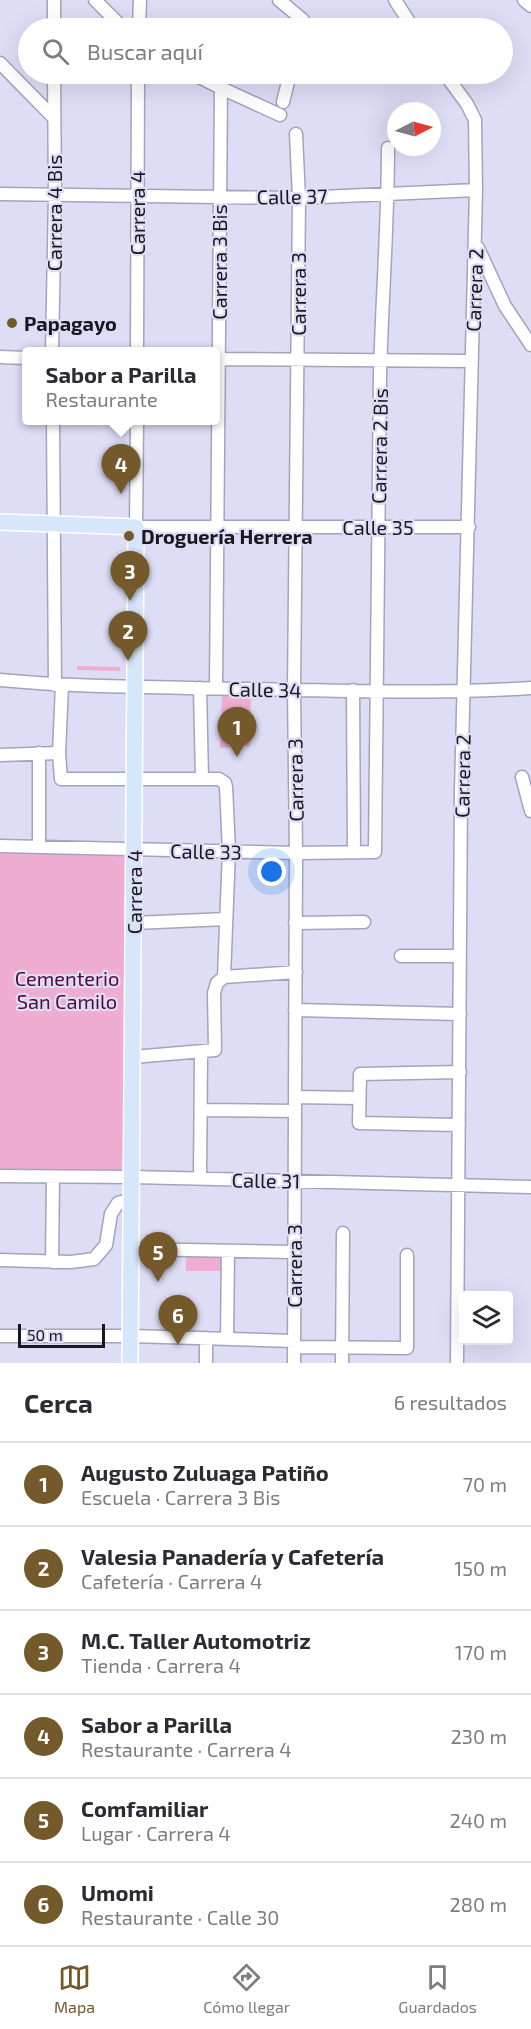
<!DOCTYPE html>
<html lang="es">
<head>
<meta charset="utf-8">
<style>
	body { margin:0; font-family:"Exo 2",sans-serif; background:#f7f7f7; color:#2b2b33 }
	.controls { position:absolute; right:18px; bottom:18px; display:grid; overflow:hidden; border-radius:6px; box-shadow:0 6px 24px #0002 }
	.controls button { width:54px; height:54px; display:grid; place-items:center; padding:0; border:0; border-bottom:2px solid #e1e1e2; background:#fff; color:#2b2b33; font:30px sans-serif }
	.compass { position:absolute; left:387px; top:102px; width:54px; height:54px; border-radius:50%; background:#fff; box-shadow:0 6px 24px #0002; rotate:84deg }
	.scale { position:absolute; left:18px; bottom:15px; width:87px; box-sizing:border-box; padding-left:6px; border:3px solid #181820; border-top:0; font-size:16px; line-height:21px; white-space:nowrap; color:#181820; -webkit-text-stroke:4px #dddef6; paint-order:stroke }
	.you { position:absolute; left:272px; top:872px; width:21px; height:21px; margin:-15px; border:4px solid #fff; border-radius:50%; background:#1a73e8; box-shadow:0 0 0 9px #1a73e833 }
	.badge { display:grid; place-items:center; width:39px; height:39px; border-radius:50%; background:#74592b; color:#fff; font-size:20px; font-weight:700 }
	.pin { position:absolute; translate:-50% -50px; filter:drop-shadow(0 2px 3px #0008) }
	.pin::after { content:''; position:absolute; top:32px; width:21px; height:18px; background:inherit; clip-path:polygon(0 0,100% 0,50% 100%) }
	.popup { position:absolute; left:22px; top:347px; width:198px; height:78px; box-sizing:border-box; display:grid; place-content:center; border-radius:6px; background:#fff; filter:drop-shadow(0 2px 4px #0005); font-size:20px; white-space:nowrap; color:#7c7c81 }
	.popup b { font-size:22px; color:#2b2b33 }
	.popup::after { content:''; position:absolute; left:50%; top:100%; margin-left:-12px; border:12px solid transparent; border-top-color:#fff }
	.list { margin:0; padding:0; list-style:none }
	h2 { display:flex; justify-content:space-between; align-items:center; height:78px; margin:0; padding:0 24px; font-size:26px }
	h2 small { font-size:20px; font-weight:400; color:#7c7c81 }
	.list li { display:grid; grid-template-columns:39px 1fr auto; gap:18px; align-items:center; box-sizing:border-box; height:84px; padding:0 24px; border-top:2px solid #e1e1e2 }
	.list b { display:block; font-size:22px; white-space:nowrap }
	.list p { margin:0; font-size:20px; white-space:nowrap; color:#7c7c81 }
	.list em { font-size:20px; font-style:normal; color:#7c7c81 }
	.icon { flex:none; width:33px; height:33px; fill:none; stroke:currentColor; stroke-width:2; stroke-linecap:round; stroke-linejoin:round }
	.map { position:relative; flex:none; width:531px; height:1363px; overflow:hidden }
	.search { position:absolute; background:#fff; box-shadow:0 6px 24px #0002; left:18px; right:18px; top:18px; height:66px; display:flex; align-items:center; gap:15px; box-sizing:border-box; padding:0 21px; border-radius:33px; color:#7c7c81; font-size:22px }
	.sheet { height:582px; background:#fff }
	nav { display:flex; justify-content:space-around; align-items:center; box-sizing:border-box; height:84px; border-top:2px solid #e1e1e2; background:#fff; font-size:16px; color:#7c7c81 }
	nav a { display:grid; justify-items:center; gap:3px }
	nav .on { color:#74592b }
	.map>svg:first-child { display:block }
	.green { fill:#efaed1 }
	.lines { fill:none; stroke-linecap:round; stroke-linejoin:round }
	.minor-casing { stroke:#a3a4bb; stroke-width:15 }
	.major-casing { stroke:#fff; stroke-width:18 }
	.minor { stroke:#fff; stroke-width:12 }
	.major { stroke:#d6e7fb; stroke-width:15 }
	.poi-dot { fill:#74592b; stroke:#dddef6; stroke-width:2 }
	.labels { text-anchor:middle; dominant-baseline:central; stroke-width:4.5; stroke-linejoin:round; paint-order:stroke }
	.street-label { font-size:20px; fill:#181820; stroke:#dddef6 }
	.poi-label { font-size:20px; font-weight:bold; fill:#181820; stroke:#dddef6; text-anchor:start }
	.park-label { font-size:20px; fill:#52093a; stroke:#dddef6 }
</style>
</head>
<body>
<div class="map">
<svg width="531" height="1363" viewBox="0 0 531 1363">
	<rect width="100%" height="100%" fill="#dddef6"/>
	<path class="green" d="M77 666 120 667V671L77 670Z
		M222 693 251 694 250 746 220 748Z
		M0 846 135 850 133 1177 0 1176Z
		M221 1255V1271H186V1256Z"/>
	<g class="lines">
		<defs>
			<path id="minor" d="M95 0 123 28
				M279 0 303 20 301 28
				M395 0 413 28
				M524 0 531 6
				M54 28V0
				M139 28 140 0
				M0 63 54 118
				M193 74 221 88 280 115
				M445 74 467 104 475 120 476 190 461 791 457 1363
				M283 102 290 74
				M0 194 299 198 476 190
				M478 248 505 306 531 345
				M52 352 55 195 54 74
				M137 352 138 74
				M0 357 27 358
				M216 359 471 361
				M53 420 55 685
				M137 420 136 527H469
				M0 680C83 688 166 687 250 689 343 691 437 694 531 688
				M62 685 59 753 61 779H219L225 783 226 787 229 851 224 977 217 983 214 993 215 1050 133 1057
				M200 688 202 779
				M216 688 221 88
				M353 690 354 852
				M39 753V847
				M0 755 59 753
				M522 777 531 811
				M0 846 296 853 375 852C376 693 377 534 380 375 382 299 388 223 388 148
				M134 923 226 919
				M295 923 364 922
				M401 956H460
				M224 977 296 972
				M295 1010 460 1014
				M295 1097 359 1098
				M202 1110 295 1111
				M459 1125 359 1123 360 1074 460 1072
				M0 1176 133 1177 531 1187
				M200 1179 201 1052
				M132 1249 294 1252
				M0 1260 71 1262 94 1259 106 1245 111 1214 118 1203 132 1199
				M52 1262 53 1177
				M0 1336H131L294 1341
				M206 1338V1363
				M227 1339 228 1251
				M294 1347 407 1348V1255
				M294 1363 296 853 294 690 299 198 296 134
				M342 1363 343 1233"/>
			<path id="major" d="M0 522 136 527 130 1363"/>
		</defs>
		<use href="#minor" class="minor-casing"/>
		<use href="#major" class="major-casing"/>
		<use href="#minor" class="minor"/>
		<use href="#major" class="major"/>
	</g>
	<g class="poi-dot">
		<circle cx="12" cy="323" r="6"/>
		<circle cx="129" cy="536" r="6"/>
	</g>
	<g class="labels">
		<g class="street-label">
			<text transform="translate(292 196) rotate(-1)">Calle 37</text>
			<text transform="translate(54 213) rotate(-90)">Carrera 4 Bis</text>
			<text transform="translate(137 213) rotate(-90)">Carrera 4</text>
			<text transform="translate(219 262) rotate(-90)">Carrera 3 Bis</text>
			<text transform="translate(474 290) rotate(-88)">Carrera 2</text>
			<text transform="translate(298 294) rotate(-90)">Carrera 3</text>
			<text transform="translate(379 446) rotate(-89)">Carrera 2 Bis</text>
			<text x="378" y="527">Calle 35</text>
			<text transform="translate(265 689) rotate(1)">Calle 34</text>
			<text transform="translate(462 776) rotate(-89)">Carrera 2</text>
			<text transform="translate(295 780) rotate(-91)">Carrera 3</text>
			<text transform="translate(206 851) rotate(1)">Calle 33</text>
			<text transform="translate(134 892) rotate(-90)">Carrera 4</text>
			<text transform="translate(266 1180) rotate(1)">Calle 31</text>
			<text transform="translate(294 1266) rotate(-90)">Carrera 3</text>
		</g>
		<g class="poi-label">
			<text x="24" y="323">Papagayo</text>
			<text x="141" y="536">Droguería Herrera</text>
		</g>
		<g class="park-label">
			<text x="67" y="978">Cementerio<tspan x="67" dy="23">San Camilo</tspan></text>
		</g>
	</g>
</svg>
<div class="controls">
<button><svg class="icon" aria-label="layers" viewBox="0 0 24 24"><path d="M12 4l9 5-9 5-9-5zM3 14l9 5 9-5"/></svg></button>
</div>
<svg class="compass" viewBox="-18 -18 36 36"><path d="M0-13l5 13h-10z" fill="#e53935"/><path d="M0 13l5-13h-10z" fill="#7c7c81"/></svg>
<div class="scale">50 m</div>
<div class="you"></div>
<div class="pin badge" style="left:237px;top:757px">1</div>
<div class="pin badge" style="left:128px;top:661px">2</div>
<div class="pin badge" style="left:130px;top:601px">3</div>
<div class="pin badge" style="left:121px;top:494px">4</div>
<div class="popup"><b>Sabor a Parilla</b>Restaurante</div>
<div class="pin badge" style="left:158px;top:1282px">5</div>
<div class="pin badge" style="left:178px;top:1345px">6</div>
<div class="search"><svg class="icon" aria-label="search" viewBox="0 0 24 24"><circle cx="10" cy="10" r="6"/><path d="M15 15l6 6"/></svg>Buscar aquí</div>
</div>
<section class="sheet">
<h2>Cerca<small>6 resultados</small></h2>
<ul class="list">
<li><span class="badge">1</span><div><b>Augusto Zuluaga Patiño</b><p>Escuela · Carrera 3 Bis</p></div><em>70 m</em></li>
<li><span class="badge">2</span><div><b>Valesia Panadería y Cafetería</b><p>Cafetería · Carrera 4</p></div><em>150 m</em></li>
<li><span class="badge">3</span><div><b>M.C. Taller Automotriz</b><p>Tienda · Carrera 4</p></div><em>170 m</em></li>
<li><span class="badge">4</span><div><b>Sabor a Parilla</b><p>Restaurante · Carrera 4</p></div><em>230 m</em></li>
<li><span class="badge">5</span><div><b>Comfamiliar</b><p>Lugar · Carrera 4</p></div><em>240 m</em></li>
<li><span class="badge">6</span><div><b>Umomi</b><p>Restaurante · Calle 30</p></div><em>280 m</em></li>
</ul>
</section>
<nav>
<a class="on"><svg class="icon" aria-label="map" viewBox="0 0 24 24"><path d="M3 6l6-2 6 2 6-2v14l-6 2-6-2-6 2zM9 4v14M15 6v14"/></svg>Mapa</a>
<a><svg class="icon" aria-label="directions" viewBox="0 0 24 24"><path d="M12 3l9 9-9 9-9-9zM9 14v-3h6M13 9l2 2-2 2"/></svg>Cómo llegar</a>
<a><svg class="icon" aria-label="saved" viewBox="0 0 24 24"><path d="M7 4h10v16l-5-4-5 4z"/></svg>Guardados</a>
</nav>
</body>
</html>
